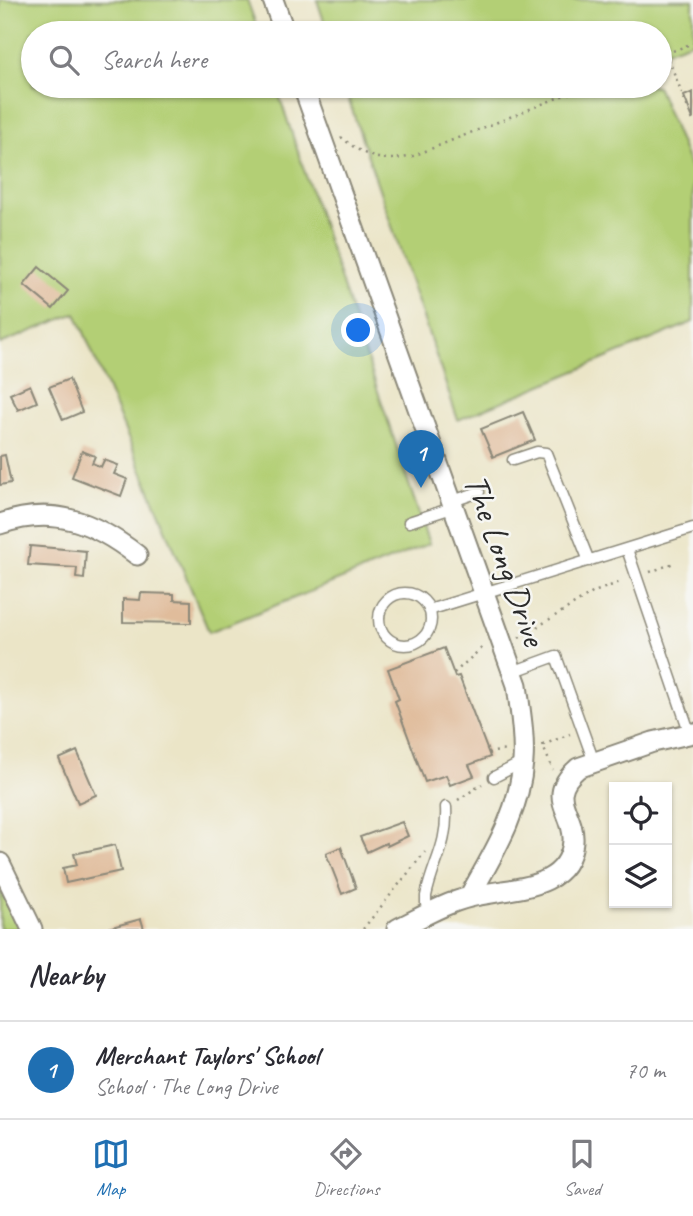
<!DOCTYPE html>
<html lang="en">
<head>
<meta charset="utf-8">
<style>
	body { margin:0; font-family:Caveat,sans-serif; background:#f7f7f7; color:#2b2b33 }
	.controls { position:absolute; right:21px; bottom:21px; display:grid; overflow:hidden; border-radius:0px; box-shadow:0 2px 5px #0004 }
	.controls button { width:63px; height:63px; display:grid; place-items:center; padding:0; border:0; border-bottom:2px solid #e1e1e2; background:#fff; color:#2b2b33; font:35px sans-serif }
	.you { position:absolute; left:359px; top:331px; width:24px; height:24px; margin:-18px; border:5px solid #fff; border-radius:50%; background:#1a73e8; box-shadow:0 0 0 10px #1a73e833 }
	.badge { display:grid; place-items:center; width:46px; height:46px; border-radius:50%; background:#1f6fb2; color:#fff; font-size:23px; font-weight:700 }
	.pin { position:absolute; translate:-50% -58px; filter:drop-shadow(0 2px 4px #0008) }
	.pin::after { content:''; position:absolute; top:37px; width:24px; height:21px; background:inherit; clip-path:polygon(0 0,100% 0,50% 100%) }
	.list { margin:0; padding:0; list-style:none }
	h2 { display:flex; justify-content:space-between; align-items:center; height:91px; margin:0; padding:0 28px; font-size:30px }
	h2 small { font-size:23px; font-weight:400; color:#7c7c81 }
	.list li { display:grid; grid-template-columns:46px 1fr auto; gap:21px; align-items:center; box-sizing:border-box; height:98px; padding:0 28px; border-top:2px solid #e1e1e2 }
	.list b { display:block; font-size:26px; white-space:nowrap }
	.list p { margin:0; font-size:23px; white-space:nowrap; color:#7c7c81 }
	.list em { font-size:23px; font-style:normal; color:#7c7c81 }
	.icon { flex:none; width:38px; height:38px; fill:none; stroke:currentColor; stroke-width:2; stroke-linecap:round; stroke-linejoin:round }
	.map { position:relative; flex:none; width:693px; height:929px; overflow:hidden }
	.search { position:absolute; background:#fff; box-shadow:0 2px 5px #0004; left:21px; right:21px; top:21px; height:77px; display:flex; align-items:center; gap:18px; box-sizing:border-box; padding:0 24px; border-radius:38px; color:#7c7c81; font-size:26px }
	.sheet { height:189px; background:#fff }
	nav { display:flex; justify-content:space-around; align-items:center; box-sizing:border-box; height:98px; border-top:2px solid #e1e1e2; background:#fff; font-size:19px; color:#7c7c81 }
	nav a { display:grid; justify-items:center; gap:4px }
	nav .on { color:#1f6fb2 }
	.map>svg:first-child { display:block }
	.green { fill:#b3cf75; stroke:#6f7d50; stroke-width:2 }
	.building { fill:#e0bc9b }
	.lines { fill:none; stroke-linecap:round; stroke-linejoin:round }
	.lane-casing { stroke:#8b8879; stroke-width:13 }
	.street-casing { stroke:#8b8879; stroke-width:23 }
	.path { stroke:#8b8879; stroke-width:2.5; stroke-dasharray:2 5; stroke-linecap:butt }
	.lane { stroke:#fff; stroke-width:10 }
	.street { stroke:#fff; stroke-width:19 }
	.labels { text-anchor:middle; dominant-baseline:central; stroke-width:5; stroke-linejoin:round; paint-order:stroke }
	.street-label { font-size:35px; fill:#2b2b2b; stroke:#f6f6f2 }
</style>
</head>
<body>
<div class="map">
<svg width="693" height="929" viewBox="0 0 693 929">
	<rect width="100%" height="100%" fill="#f6f6f2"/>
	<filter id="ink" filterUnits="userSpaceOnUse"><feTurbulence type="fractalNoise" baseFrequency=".0143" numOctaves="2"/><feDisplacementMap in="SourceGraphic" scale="14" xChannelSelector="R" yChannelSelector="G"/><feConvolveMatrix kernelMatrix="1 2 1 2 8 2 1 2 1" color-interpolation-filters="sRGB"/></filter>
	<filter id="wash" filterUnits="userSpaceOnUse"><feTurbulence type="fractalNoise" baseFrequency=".00686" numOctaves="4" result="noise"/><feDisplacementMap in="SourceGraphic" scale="28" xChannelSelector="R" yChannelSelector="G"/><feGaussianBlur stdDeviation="1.57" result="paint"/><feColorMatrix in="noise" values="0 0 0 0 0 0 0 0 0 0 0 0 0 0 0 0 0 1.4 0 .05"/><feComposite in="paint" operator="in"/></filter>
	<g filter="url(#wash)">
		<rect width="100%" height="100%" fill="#ebe5c7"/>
		<path class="green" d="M0 0H247L259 33H33V86H276L429 544 209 632 76 313 0 344Z
			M317 0H693V41L660 53V33H328Z
			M344 86H657L693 174V322L458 420Z
			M0 889 19 929H0Z"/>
		<g id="blocks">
			<path class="building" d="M693 92V119L684 96Z
				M39 267 68 291 53 309 24 285Z
				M69 379 82 412 63 420 49 387Z
				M30 385 37 402 18 410 10 394Z
				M523 412 535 440 493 457 481 429Z
				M82 451 95 456 92 463 101 467 104 460 118 465 114 474 127 479 121 496 72 477Z
				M5 455 11 483 0 485V456Z
				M30 546 86 551 84 579 76 578 77 568 28 565Z
				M141 593 174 594V600L191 601V623L123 622V599L140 600Z
				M444 648 455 677 459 676 490 757 469 765 474 776 450 785 446 775 425 782 395 701 399 699 388 669Z
				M77 751 96 795 78 803 59 759Z
				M402 822 408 836 387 846 386 843 367 852 360 837Z
				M115 845 121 871 66 883 63 868 77 865 74 854Z
				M341 847 356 888 342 894 326 853Z
				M141 919 144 929H108V928Z"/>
		</g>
	</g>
	<g filter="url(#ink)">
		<use href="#blocks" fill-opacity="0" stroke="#8b8879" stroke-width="2"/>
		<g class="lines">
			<defs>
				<path id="lane" d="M513 460 537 452 546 453 589 561
					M450 502 479 492
					M409 522 452 508
					M627 549 690 734
					M379 619a26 26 0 1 1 52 0a26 26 0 1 1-52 0Z
					M429 610 693 528
					M512 672 556 656 594 762
					M494 777 523 762
					M431 913 426 904V896C433 862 448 846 446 807"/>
				<path id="street" d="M273 0 285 33
					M303 86 517 685C520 710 525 736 523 761 520 812 493 854 469 897
					M0 524C54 505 94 522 137 555
					M0 863 32 929
					M397 929C420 918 445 903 470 897 507 887 569 893 573 841 575 811 544 798 578 768L653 742 693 733"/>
			</defs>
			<use href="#lane" class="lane-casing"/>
			<use href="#street" class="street-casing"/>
			<path class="path" d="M666 53 693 121
				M660 56 693 43
				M341 137C366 158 381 163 413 156L587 86
				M650 572 674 563
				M519 638 594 592 623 581
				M454 673 485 645
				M542 744 553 770
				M543 745 570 734
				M488 753 506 750
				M458 800 482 784
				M363 929 425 852"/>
			<use href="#lane" class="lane"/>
			<use href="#street" class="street"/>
		</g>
	</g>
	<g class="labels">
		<g class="street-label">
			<text transform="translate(505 560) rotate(70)">The Long Drive</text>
		</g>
	</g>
</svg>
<div class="controls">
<button><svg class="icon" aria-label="locate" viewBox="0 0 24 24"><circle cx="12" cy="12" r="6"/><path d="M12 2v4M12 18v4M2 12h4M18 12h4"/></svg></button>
<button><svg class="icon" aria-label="layers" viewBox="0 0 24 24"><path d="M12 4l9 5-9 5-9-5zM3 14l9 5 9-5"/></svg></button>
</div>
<div class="you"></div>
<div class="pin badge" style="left:421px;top:488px">1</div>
<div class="search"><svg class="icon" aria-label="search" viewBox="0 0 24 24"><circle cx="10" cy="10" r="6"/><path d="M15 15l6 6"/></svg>Search here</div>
</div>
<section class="sheet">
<h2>Nearby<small></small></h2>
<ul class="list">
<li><span class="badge">1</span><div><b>Merchant Taylors' School</b><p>School · The Long Drive</p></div><em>70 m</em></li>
</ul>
</section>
<nav>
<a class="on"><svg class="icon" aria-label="map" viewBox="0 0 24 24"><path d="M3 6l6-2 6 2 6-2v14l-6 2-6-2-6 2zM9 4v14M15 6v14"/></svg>Map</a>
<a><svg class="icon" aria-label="directions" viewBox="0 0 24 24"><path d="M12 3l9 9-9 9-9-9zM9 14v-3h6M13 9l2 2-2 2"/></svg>Directions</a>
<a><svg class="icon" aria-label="saved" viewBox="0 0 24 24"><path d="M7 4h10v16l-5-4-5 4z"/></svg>Saved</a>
</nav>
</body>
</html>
